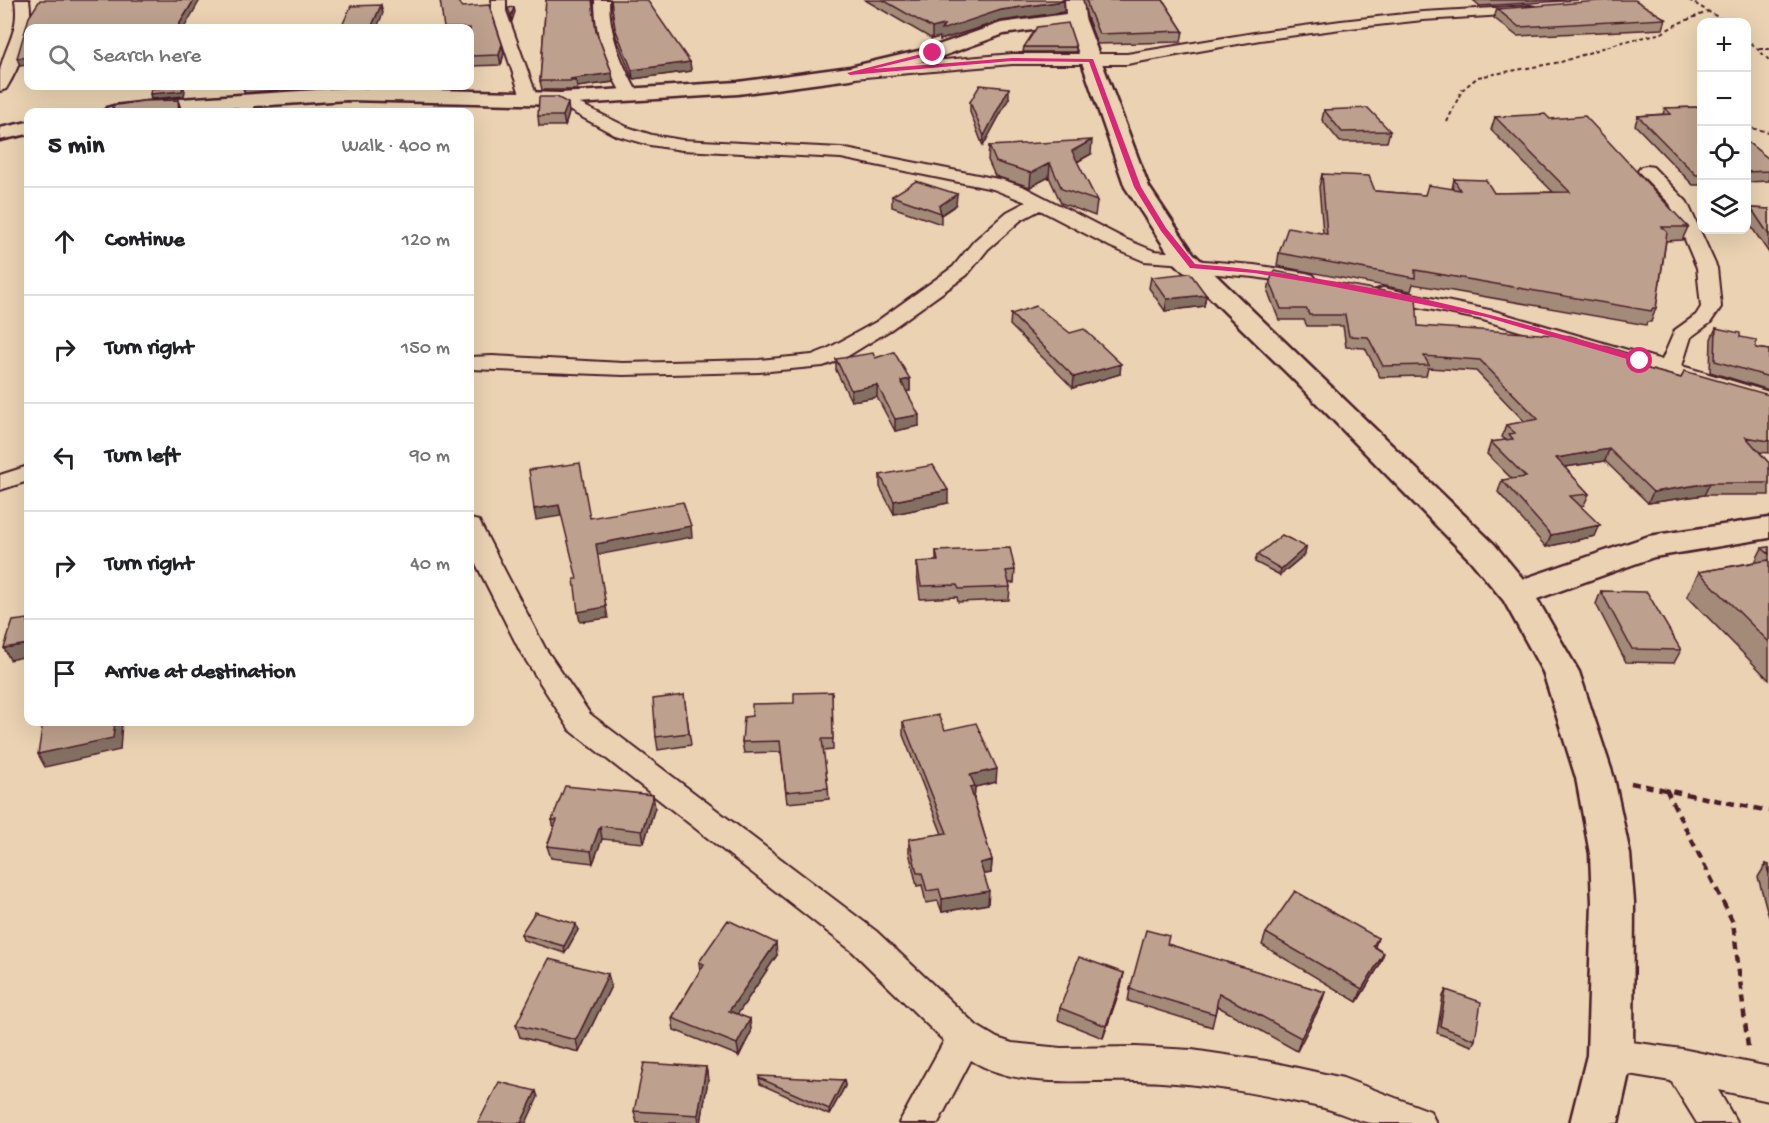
<!DOCTYPE html>
<html lang="en">
<head>
<meta charset="utf-8">
<style>
	body { margin:0; font-family:"Gochi Hand",sans-serif; background:#f2f2f2; color:#202124 }
	.controls { position:absolute; right:18px; top:18px; display:grid; overflow:hidden; border-radius:12px; box-shadow:0 6px 24px #0002 }
	.controls button { width:54px; height:54px; display:grid; place-items:center; padding:0; border:0; border-bottom:2px solid #e0e0e0; background:#fff; color:#202124; font:30px sans-serif }
	.stop { position:absolute; width:18px; height:18px; margin:-14px; border:4px solid #db2777; border-radius:50%; background:#fff }
	.stop.end { background:#db2777; border-color:#fff; box-shadow:0 2px 6px #0008 }
	.list { margin:0; padding:0; list-style:none }
	h2 { display:flex; justify-content:space-between; align-items:center; height:78px; margin:0; padding:0 24px; font-size:26px }
	h2 small { font-size:20px; font-weight:400; color:#757577 }
	.list li { display:grid; grid-template-columns:39px 1fr auto; gap:18px; align-items:center; box-sizing:border-box; height:108px; padding:0 24px; border-top:2px solid #e0e0e0 }
	.list b { display:block; font-size:22px; white-space:nowrap }
	.list em { font-size:20px; font-style:normal; color:#757577 }
	.icon { flex:none; width:33px; height:33px; fill:none; stroke:currentColor; stroke-width:2; stroke-linecap:round; stroke-linejoin:round }
	.map { position:relative; flex:none; width:1769px; height:1123px; overflow:hidden }
	.search { position:absolute; background:#fff; box-shadow:0 6px 24px #0002; left:24px; top:24px; width:450px; height:66px; display:flex; align-items:center; gap:15px; box-sizing:border-box; padding:0 21px; border-radius:12px; color:#757577; font-size:22px }
	.panel { position:absolute; background:#fff; box-shadow:0 6px 24px #0002; left:24px; top:108px; width:450px; height:618px; border-radius:12px }
	.map>svg:first-child { display:block }
	.lines { fill:none; stroke-linecap:round; stroke-linejoin:round }
	.street-casing { stroke:#4a1f2b; stroke-width:4 }
	.secondary-casing { stroke:#4a1f2b; stroke-width:5 }
	.path-far1 { stroke:#4a1f2b; stroke-width:2; stroke-dasharray:4 3; stroke-linecap:butt }
	.path { stroke:#4a1f2b; stroke-width:4.5; stroke-dasharray:8 6; stroke-linecap:butt }
	.street { fill:#ead2b2; fill-rule:evenodd }
	.secondary { fill:#ead2b2; fill-rule:evenodd }
	.wall { fill:#a38a79; stroke:#4a1f2b; stroke-width:1.5 }
	.shaded-wall { fill:#847063; stroke:#4a1f2b; stroke-width:1.5 }
	.building { fill:#bda08d; stroke:#4a1f2b; stroke-width:1.5 }
	.route { fill:#db2777 }
</style>
</head>
<body>
<div class="map">
<svg width="1769" height="1123" viewBox="0 0 1769 1123">
	<rect width="100%" height="100%" fill="#ead2b2"/>
	<filter id="ink" filterUnits="userSpaceOnUse"><feTurbulence type="fractalNoise" baseFrequency=".0167" numOctaves="2"/><feDisplacementMap in="SourceGraphic" scale="12" xChannelSelector="R" yChannelSelector="G"/><feConvolveMatrix kernelMatrix="1 2 1 2 8 2 1 2 1" color-interpolation-filters="sRGB"/></filter>
	<g filter="url(#ink)">
		<g class="lines">
			<defs>
				<path id="street" d="M15 0H29C34 29 21 65 6 89L0 91C0 84 0 77 0 71 5 45 20 32 15 0Z
					M492 0H506V11L538 100 536 103H524L522 100 492 11Z
					M595 0H609C609 35 622 65 639 95L637 98H625C606 70 595 35 595 0Z
					M1530 6 1535 7 1537 10 1535 13 1423 20 1341 29 1260 40 1127 64H1012L854 78 846 73 854 68 1012 54H1127L1260 32 1341 21 1423 12Z
					M560 94 627 127 652 135 682 140 841 148 1003 180 1024 187 1125 239 1154 251 1191 254 1194 258 1192 260 1254 265 1306 273 1313 275 1316 279 1313 283 1306 285 1254 277 1193 272 1186 270 1183 266 1185 264 1144 261 1111 247 1040 210 1021 220 988 249 967 275 890 330 843 359 823 366 759 372 623 375 470 369V357L492 356 623 363 759 360 812 355 827 349 876 322 953 267 974 241 1007 212 1026 202 993 189 841 158 682 150 650 145 615 135 554 102 552 99 554 96Z
					M244 95 252 100 255 112H239L236 100Z
					M1647 166 1653 167 1687 202 1717 268 1721 307 1710 323 1691 337 1682 366 1769 392V406L1483 320 1383 300 1376 298 1373 294 1376 290 1383 288 1494 311 1662 360 1675 330 1696 315 1701 307 1697 268 1670 204 1638 171 1641 167Z
					M28 466V481L0 490V475Z
					M470 519 479 521 482 527 545 648 590 714 876 931 977 1026 997 1038 1012 1043 1061 1048 1136 1047 1192 1050 1266 1061 1343 1078 1430 1111 1436 1123C1415 1123 1392 1123 1372 1123 1356 1121 1340 1112 1324 1108 1262 1094 1200 1082 1136 1081 1083 1079 1019 1090 971 1060L938 1123H899L944 1041 852 951 570 730 520 651 470 552Z
					M1610 1039 1682 1049 1769 1067V1101L1718 1090 1737 1123H1697L1671 1081 1610 1071 1597 1067 1592 1055 1597 1043Z"/>
				<path id="secondary" d="M1065 0H1083L1085 18 1149 187 1193 253 1494 544 1523 579 1649 536 1769 518V538L1654 557 1537 599 1579 672 1614 778 1630 854 1634 902 1633 1055 1618 1123H1570L1587 1055 1592 902 1590 854 1576 778 1543 672 1504 601 1470 560 1292 378 1175 263 1125 187 1069 25 1004 34 940 57 850 79 738 94 560 105 347 100 163 112H103L107 108 114 106 165 100 347 88 560 93 738 82 850 67 927 49 1001 23 1066 14Z
					M28 122V134L0 140V128Z"/>
			</defs>
			<use href="#street" class="street-casing"/>
			<use href="#secondary" class="secondary-casing"/>
			<path class="path-far1" d="M1689 0 1726 22
				M1746 38 1769 60
				M1759 49H1769
				M1447 122 1462 90 1478 77 1561 62 1618 43 1662 33 1679 23 1710 11
				M1746 127 1769 132"/>
			<path class="path" d="M1631 783 1769 811
				M1666 789 1733 922 1748 1047"/>
			<use href="#street" class="street"/>
			<use href="#secondary" class="secondary"/>
		</g>
		<path class="wall" d="M546 0H593V12L596 31 612 73 613 82 577 87V90H542L540 81Z
			M611 0 690 62 691 71 633 79 616 37Z
			M865 0H949L1064 12 1001 21 940 40V37L932 39Z
			M1083 0H1163L1183 31 1181 42 1097 44 1087 17Z
			M1473 0H1578L1480 6Z
			M1497 9 1666 19 1663 29 1517 36 1494 18Z
			M470 28 504 53 501 65 470 66Z
			M1024 47H1076V52H1023Z
			M242 86H278L277 90 245 93Z
			M1009 98 983 146 970 112V102Z
			M1701 107V185H1693L1635 125 1638 116 1663 114 1665 108Z
			M1324 110 1390 131 1387 142H1340L1322 120Z
			M569 113 565 126H539L538 116Z
			M1495 117 1688 227 1682 240 1666 241 1656 308 1651 322H1647L1646 325 1413 284 1411 291 1277 266 1279 253 1323 233 1319 187 1322 174 1375 191 1425 195 1452 189 1454 179 1494 193 1553 192 1491 130Z
			M1746 141 1769 159V181L1746 182Z
			M989 146 1091 154 1077 162 1097 201 1095 216 1061 203 1049 177 1030 187 995 176 988 160Z
			M892 196 956 205 941 215V224L892 207Z
			M1751 208 1769 209V253L1746 219Z
			M1151 277 1206 295 1204 306 1165 311 1149 288Z
			M1270 281 1418 326 1630 364 1681 378 1769 395V453L1759 452 1769 463V495H1704L1648 503 1605 461 1564 467 1589 494 1584 505 1580 506 1595 536 1546 547 1498 492 1502 480 1512 479 1487 454 1491 442 1506 440 1502 437 1506 425 1525 422 1476 371 1428 368 1426 376 1380 377 1365 348 1346 347 1343 326H1307L1304 320H1279L1268 292Z
			M1011 314 1070 333 1120 374 1073 388 1010 325Z
			M1716 328 1740 337 1756 348 1769 350V390L1710 372 1711 339Z
			M875 358 910 379V391H906L919 426 895 431 877 397 851 401 836 370V359Z
			M880 475 948 503 894 514 880 487Z
			M1306 547 1305 554 1280 575 1255 562 1257 555Z
			M1769 547V680L1687 596 1699 572 1755 562 1762 548Z
			M936 551 1015 570 1014 583H1009L1010 587 1009 600 958 602 957 597 920 599 917 574V562L936 561Z
			M1601 591 1681 650 1674 663 1626 662 1596 604Z
			M832 692 833 750 823 751 828 788 829 799 787 803 781 752 744 753 742 742 752 716Z
			M684 695 691 745 658 750 656 737Z
			M903 722 945 730 996 782 975 787 974 799 992 860 991 873 984 874 988 904 942 912 938 901 926 903 922 885 917 886 909 852V839L942 834 903 735Z
			M655 807 644 843 602 839 593 863 551 858 547 846 554 828 552 820Z
			M1766 864 1769 865V917L1758 877Z
			M578 930 565 953 523 940 521 934Z
			M1266 933 1378 938 1375 947 1379 966 1357 1002 1262 945Z
			M1167 944 1325 992 1321 1004 1297 1051 1217 1006 1212 1027 1128 1001 1130 989Z
			M777 955 737 1015 750 1019 751 1032 739 1056 674 1030 672 1018 700 971 699 962Z
			M1124 973 1121 986 1103 1038 1058 1020 1060 1008Z
			M611 986 579 1052 520 1037 516 1025Z
			M1446 990 1475 1040 1472 1046 1437 1033 1443 996Z
			M706 1067 708 1079 701 1123H637L634 1111Z
			M759 1078 844 1080 845 1086 829 1115 760 1084Z"/>
		<path class="shaded-wall" d="M194 0H200L184 28H177Z
			M1064 1V12L1001 21 940 40V37L932 39V28L1001 10Z
			M381 5 383 13 377 28H371Z
			M514 7 515 12 512 21 511 17Z
			M502 44 504 53 501 65 499 55Z
			M28 57V65L20 66 17 58Z
			M690 62 691 71 633 79 632 70Z
			M612 73 613 82 577 87 576 81 570 79Z
			M183 86 185 91 184 96 151 99 150 94Z
			M1009 88V98L983 146 984 136Z
			M178 100 182 112H179Z
			M568 103 569 113 565 126 563 116Z
			M1092 140 1091 154 1071 165 1072 151Z
			M1050 163 1049 177 1030 187 1031 173Z
			M957 194 956 205 941 215 939 206Z
			M1206 295 1204 306 1165 311 1167 299Z
			M1121 364 1120 374 1073 388 1074 377Z
			M910 379V391L901 392V381Z
			M877 385V397L851 401V390Z
			M919 415V426L895 431V419Z
			M1609 449 1605 461 1551 469 1556 458Z
			M1710 483 1704 495 1648 503 1653 492Z
			M948 490V503L894 514V501Z
			M559 505 561 516 536 520 534 509Z
			M1600 525 1595 536 1546 547 1551 535Z
			M691 526 692 537 597 555 608 618 580 622 578 612 596 544Z
			M1306 547 1305 554 1280 575 1281 569Z
			M28 644V656L10 660 4 648Z
			M115 722H122L120 750 45 767 38 754Z
			M997 769 996 782 975 787 974 799 969 800 970 775Z
			M653 795 655 807 644 843 642 831Z
			M600 826 602 839 593 863 591 851Z
			M992 860 991 873 979 875 980 863Z
			M989 891 988 904 942 912V899Z
			M576 924 578 930 565 953 564 946Z
			M776 943 777 955 731 1024 729 1011Z
			M1384 953 1379 966 1357 1002 1362 989Z
			M1124 973 1121 986 1103 1038 1106 1026Z
			M608 974 611 986 579 1052 576 1040Z
			M1325 992 1321 1004 1297 1051 1301 1038Z
			M750 1019 751 1032 739 1056 737 1044Z
			M706 1067 708 1079 701 1123H699L698 1115Z
			M844 1080 845 1086 829 1115V1109Z
			M536 1091 538 1097 526 1123H521Z"/>
		<path class="building" d="M40 0H194L177 28H28V57L17 58 29 17Z
			M440 0H456L463 7 489 5 502 44 499 55 470 56V28H444Z
			M546 0H592L596 31 612 73 570 79 576 81H540Z
			M611 0H647L690 62 632 70 615 28Z
			M883 0H1064V1L1001 10 941 30 944 25 932 28Z
			M1087 0H1163L1183 31 1099 34 1088 7Z
			M1611 0H1635L1666 19 1519 27 1497 9Z
			M381 5 371 28H341L351 6Z
			M514 7 511 17 508 8Z
			M1068 23 1076 47H1024L1037 27Z
			M980 85 1009 88 984 136 970 102Z
			M183 86 182 91 150 94 151 89Z
			M539 97H557L568 103 563 116H538Z
			M178 100 179 112H116L111 106 143 101Z
			M1701 107V175H1696L1638 116 1671 114 1665 108Z
			M1368 108 1390 131 1342 132 1324 110Z
			M1545 114 1550 119 1585 116 1688 227H1662L1667 232 1656 308H1653L1651 311 1415 270V278L1279 253 1288 227 1327 234 1322 174 1369 176 1375 191 1425 195 1428 185 1460 190 1454 179 1486 180 1494 193 1570 192 1495 117Z
			M1092 140 1072 151 1097 201 1062 189 1050 163 1031 173 996 162 989 146Z
			M1746 141 1769 159V171L1746 172Z
			M916 181 957 194 939 206 941 213 892 196Z
			M1751 208 1769 209V235Z
			M1274 271 1416 297 1418 326 1570 336 1634 355 1630 364 1681 378 1684 371 1769 395V441L1746 437 1769 463V483H1710L1653 492 1609 449 1556 458 1589 494 1570 496 1600 525 1551 535 1502 480 1526 477 1491 442 1513 439 1509 434 1515 433 1506 425 1538 419 1480 360 1424 356 1429 365 1383 366 1368 337 1349 336 1345 315H1309L1307 309H1281L1270 281Z
			M1190 273 1206 295 1167 299 1151 277Z
			M1036 306 1070 333 1084 329 1121 364 1074 377 1011 314Z
			M1716 328 1740 333V337L1756 340V348L1769 350V377L1715 361Z
			M894 352 910 379 901 381 919 415 895 419 877 385 851 390 836 359 873 353 875 358Z
			M580 463 590 518 683 502 691 526 596 544 606 607 578 612 574 579H577L559 505 534 509 529 470Z
			M933 465 948 490 894 501 880 475Z
			M1282 535 1306 547 1281 569 1257 555Z
			M1769 547V554L1762 548Z
			M1010 548 1015 570 1006 571 1010 587 959 589 957 585 921 586 917 562 938 561 936 551Z
			M1769 560V642L1699 572Z
			M1601 591 1647 592 1681 650 1632 649Z
			M28 619V644L4 648 13 621Z
			M832 692 833 739H822L828 788 786 792 780 741 742 742 744 717 752 716V704L794 703V693Z
			M684 695 689 733 656 737 653 699Z
			M938 715 945 730 976 723 997 769 970 775 975 786 970 787 992 860 980 863 989 891 942 899 939 889 927 891 922 873H917L909 839 947 833 903 722Z
			M43 722H115L113 738 38 754Z
			M565 786 653 795 642 831 600 826 591 851 547 846 557 820H552Z
			M1766 864 1769 865V874Z
			M1295 891 1378 938 1373 946 1384 953 1362 989 1266 933Z
			M535 912 576 924 564 946 521 934Z
			M728 920 776 943 729 1011 750 1019 737 1044 672 1018 704 964 699 962Z
			M1146 930 1169 936 1167 944 1325 992 1301 1038 1219 993 1215 1014 1130 989Z
			M1079 957 1124 973 1106 1026 1060 1008Z
			M549 959 608 974 576 1040 516 1025Z
			M1446 990 1481 1002 1475 1040 1440 1026Z
			M644 1063 706 1067 698 1115 634 1111Z
			M759 1076 844 1080 829 1109 759 1078Z
			M499 1082 536 1091 521 1123H478Z"/>
	</g>
	<path class="route" d="M933 51 935 54 873 69 1012 58 1093 59 1141 187 1166 228 1195 264C1322 274 1448 301 1570 337 1589 343 1629 351 1644 361L1637 362 1486 317 1320 284 1254 273 1190 268 1161 231 1134 187 1089 62 1012 61 850 75 847 73Z"/>
</svg>
<div class="controls">
<button>+</button>
<button>−</button>
<button><svg class="icon" aria-label="locate" viewBox="0 0 24 24"><circle cx="12" cy="12" r="6"/><path d="M12 2v4M12 18v4M2 12h4M18 12h4"/></svg></button>
<button><svg class="icon" aria-label="layers" viewBox="0 0 24 24"><path d="M12 4l9 5-9 5-9-5zM3 14l9 5 9-5"/></svg></button>
</div>
<div class="stop" style="left:1640px;top:361px"></div>
<div class="stop end" style="left:933px;top:53px"></div>
<div class="search"><svg class="icon" aria-label="search" viewBox="0 0 24 24"><circle cx="10" cy="10" r="6"/><path d="M15 15l6 6"/></svg>Search here</div>
<section class="panel">
<h2>5 min<small>Walk · 400 m</small></h2>
<ul class="list">
<li><svg class="icon" aria-label="ahead" viewBox="0 0 24 24"><path d="M12 20V5M6 11l6-6 6 6"/></svg><div><b>Continue</b></div><em>120 m</em></li>
<li><svg class="icon" aria-label="right" viewBox="0 0 24 24"><path d="M7 20v-9h11M14 6l5 5-5 5"/></svg><div><b>Turn right</b></div><em>150 m</em></li>
<li><svg class="icon" aria-label="left" viewBox="0 0 24 24"><path d="M17 20v-9H6M10 6l-5 5 5 5"/></svg><div><b>Turn left</b></div><em>90 m</em></li>
<li><svg class="icon" aria-label="right" viewBox="0 0 24 24"><path d="M7 20v-9h11M14 6l5 5-5 5"/></svg><div><b>Turn right</b></div><em>40 m</em></li>
<li><svg class="icon" aria-label="arrive" viewBox="0 0 24 24"><path d="M6 21V4h12l-3 4 3 4H6"/></svg><div><b>Arrive at destination</b></div></li>
</ul>
</section>
</div>
</body>
</html>
